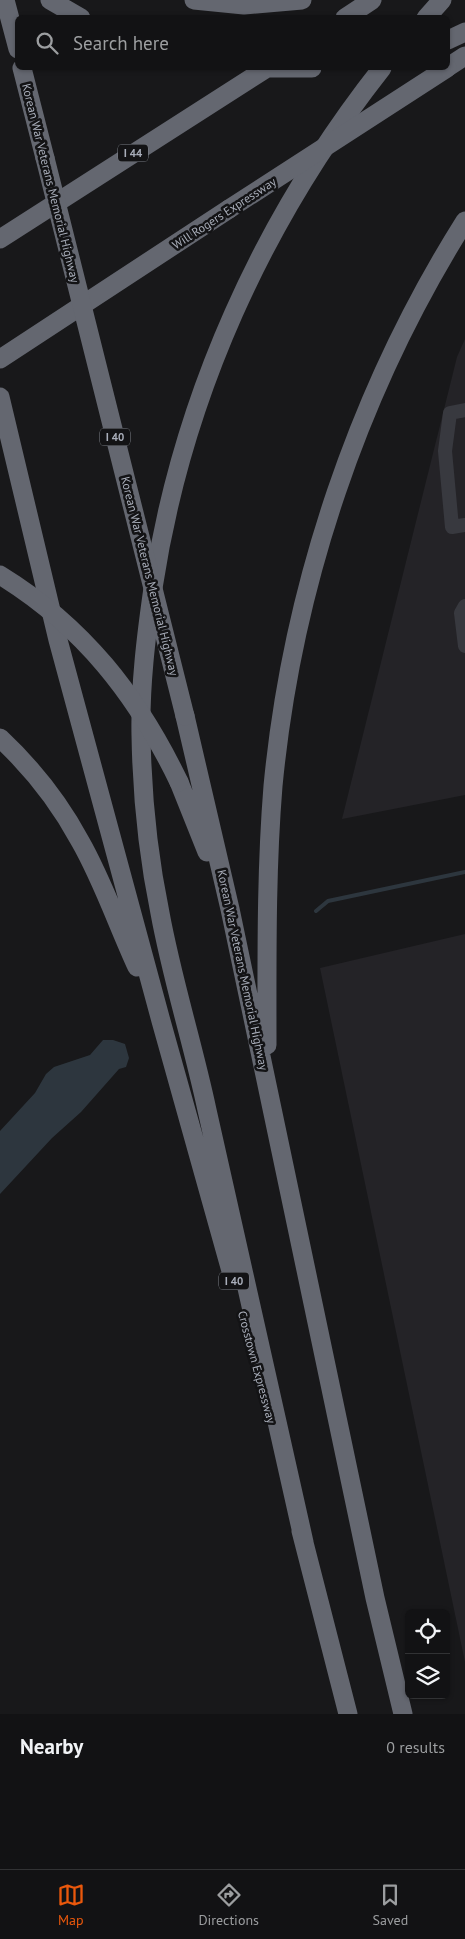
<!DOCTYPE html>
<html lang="en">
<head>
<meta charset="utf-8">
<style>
	body { margin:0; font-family:"PT Sans",sans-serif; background:#1f2022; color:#f1f3f6 }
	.controls { position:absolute; right:15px; bottom:15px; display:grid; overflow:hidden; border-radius:8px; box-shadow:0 1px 4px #0004 }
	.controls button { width:45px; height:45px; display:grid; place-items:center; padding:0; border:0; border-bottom:1px solid #313234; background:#121214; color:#f1f3f6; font:25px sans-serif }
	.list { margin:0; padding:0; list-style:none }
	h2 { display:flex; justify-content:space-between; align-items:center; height:65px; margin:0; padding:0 20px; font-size:21px }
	h2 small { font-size:16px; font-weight:400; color:#9c9ea0 }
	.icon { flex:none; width:28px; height:28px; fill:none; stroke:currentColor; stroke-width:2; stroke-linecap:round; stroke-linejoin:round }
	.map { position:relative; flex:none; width:465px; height:1714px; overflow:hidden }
	.search { position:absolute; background:#121214; box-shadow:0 1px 4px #0004; left:15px; right:15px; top:15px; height:55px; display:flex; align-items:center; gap:12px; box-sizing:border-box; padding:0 18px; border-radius:8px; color:#9c9ea0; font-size:19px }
	.sheet { height:155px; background:#121214 }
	nav { display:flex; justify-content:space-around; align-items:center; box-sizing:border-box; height:70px; border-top:1px solid #313234; background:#121214; font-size:14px; color:#9c9ea0 }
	nav a { display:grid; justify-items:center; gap:2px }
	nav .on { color:#ea580c }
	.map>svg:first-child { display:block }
	.built { fill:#242327 }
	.water { fill:#2d363e }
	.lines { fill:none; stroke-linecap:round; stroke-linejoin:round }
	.stream { stroke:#2d363e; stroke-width:4 }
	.minor { stroke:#38393f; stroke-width:14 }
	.highway { stroke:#646770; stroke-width:19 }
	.highway-bridge { stroke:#646770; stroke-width:19 }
	.labels { text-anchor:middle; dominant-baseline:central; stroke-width:5; stroke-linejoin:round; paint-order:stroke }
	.shield { fill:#131315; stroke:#7c8088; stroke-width:1 }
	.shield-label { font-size:11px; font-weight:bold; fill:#a9aeba }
	.street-label { font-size:12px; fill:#a9aeba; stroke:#131315 }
</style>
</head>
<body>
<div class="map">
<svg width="465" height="1714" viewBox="0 0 465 1714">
	<rect width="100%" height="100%" fill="#18181a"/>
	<path class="built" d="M465 339V795L342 819 457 357Z
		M465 934V1662L320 968Z"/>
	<path class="water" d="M103 1040H113L125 1044 129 1058 126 1067 119 1069 81 1112 52 1138 0 1194V1131L35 1093 46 1074 54 1067 90 1055Z"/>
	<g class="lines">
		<path class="stream" d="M316 911 328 901 465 872"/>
		<path class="minor" d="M465 410 450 413 445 451 452 527 465 525
			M465 606 461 613 465 646"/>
		<path class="highway" d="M5 0 18 49
			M50 0 81 18
			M194 0 244 5 302 0
			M345 18 372 0
			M426 18 442 0
			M448 40 465 32
			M448 67 465 56
			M22 68 45 158
			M268 68H312
			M0 239 267 68
			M0 359 229 209
			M0 397 58 640 161 1021 231 1271
			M185 716 230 909 375 1598 403 1714
			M0 738C32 768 59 802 80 841 102 879 118 926 137 967
			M179 782 207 852
			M267 1045C267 959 266 872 273 786 292 587 359 389 465 221
			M301 1531 348 1714
			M304 1542C272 1398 240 1254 207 1110 193 1044 172 979 160 913 148 855 142 795 141 735 140 686 146 637 153 588 182 397 263 219 382 68"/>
		<path class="highway-bridge" d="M45 158 185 716
			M229 209 447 68
			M0 575C83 626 137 695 179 782"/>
	</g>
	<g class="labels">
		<g class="shield">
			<rect x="118" y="144.5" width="30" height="17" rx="4"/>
			<rect x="100" y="428.5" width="30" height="17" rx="4"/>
			<rect x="219" y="1272.5" width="30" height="17" rx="4"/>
		</g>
		<g class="shield-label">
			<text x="133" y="153">I 44</text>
			<text x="115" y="437">I 40</text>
			<text x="234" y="1281">I 40</text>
		</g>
		<g class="street-label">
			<text transform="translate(51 183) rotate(76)">Korean War Veterans Memorial Highway</text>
			<text transform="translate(224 213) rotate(-33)">Will Rogers Expressway</text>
			<text transform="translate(150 576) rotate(76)">Korean War Veterans Memorial Highway</text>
			<text transform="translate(243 970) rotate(78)">Korean War Veterans Memorial Highway</text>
			<text transform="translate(257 1367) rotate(75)">Crosstown Expressway</text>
		</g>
	</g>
</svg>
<div class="controls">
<button><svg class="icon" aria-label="locate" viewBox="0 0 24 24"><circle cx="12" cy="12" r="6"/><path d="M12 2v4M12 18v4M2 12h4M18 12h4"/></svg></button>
<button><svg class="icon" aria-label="layers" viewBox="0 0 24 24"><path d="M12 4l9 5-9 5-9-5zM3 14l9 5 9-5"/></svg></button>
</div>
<div class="search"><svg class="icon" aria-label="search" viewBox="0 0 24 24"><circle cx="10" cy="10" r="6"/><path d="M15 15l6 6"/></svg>Search here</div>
</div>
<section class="sheet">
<h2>Nearby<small>0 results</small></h2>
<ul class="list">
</ul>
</section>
<nav>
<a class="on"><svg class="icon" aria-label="map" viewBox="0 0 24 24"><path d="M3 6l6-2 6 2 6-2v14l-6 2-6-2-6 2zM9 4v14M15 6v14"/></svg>Map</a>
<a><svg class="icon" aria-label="directions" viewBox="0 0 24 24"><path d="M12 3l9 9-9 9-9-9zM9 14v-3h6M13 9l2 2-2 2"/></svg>Directions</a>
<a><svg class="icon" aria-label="saved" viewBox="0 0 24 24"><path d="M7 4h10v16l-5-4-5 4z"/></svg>Saved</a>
</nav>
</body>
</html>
